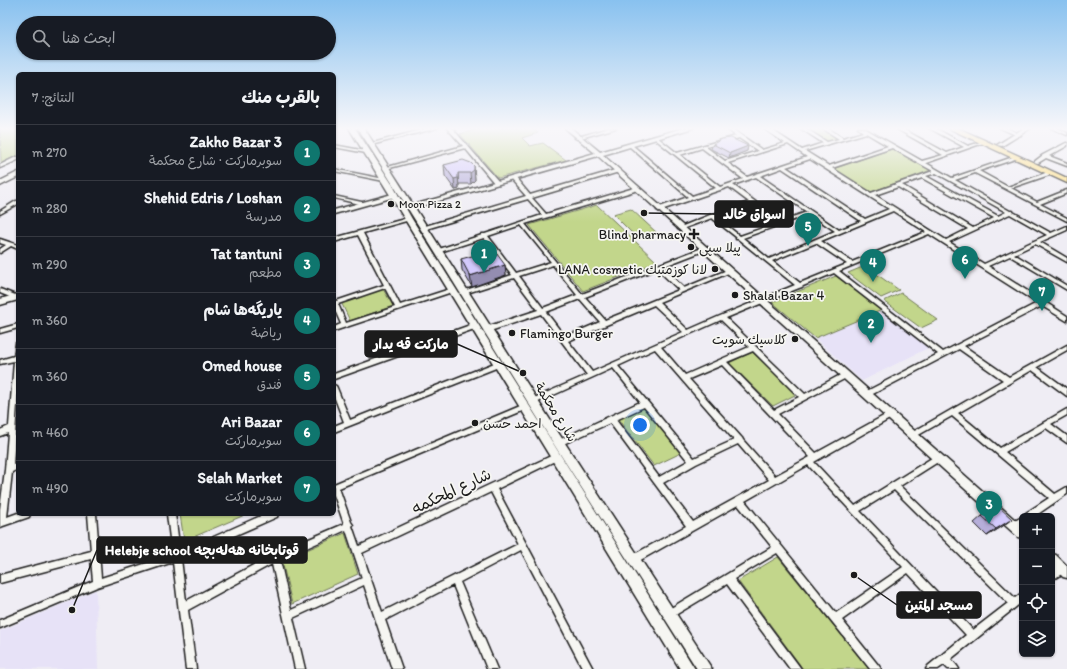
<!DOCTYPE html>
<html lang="ar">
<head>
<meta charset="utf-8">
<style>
	body { margin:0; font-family:Itim,"Playpen Sans Arabic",sans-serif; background:#242831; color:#f1f3f6; direction:rtl }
	.controls { position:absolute; right:12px; bottom:12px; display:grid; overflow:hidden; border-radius:6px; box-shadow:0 1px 3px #0004 }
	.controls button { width:36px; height:36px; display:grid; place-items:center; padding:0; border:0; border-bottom:1px solid #363941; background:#171b24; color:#f1f3f6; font:20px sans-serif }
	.you { position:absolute; left:640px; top:425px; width:14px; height:14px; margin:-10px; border:3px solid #fff; border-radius:50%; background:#1a73e8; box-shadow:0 0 0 6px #1a73e833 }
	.badge { display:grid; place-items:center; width:26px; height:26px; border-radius:50%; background:#0f766e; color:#fff; font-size:13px; font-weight:700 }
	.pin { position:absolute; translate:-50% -33px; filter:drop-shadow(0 1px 2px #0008) }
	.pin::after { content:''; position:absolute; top:21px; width:14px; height:12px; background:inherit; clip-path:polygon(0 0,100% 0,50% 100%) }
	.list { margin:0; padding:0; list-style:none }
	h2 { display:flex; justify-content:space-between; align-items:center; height:52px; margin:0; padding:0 16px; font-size:17px }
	h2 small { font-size:13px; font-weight:400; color:#9ea1a6 }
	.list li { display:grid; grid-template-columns:26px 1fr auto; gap:12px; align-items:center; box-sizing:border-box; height:56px; padding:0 16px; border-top:1px solid #363941 }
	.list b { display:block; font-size:15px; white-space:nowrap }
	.list p { margin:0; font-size:13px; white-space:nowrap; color:#9ea1a6 }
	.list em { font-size:13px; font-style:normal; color:#9ea1a6 }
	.icon { flex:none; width:22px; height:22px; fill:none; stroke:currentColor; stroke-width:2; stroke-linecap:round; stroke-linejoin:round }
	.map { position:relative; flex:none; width:1067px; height:669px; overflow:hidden; direction:ltr }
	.search { position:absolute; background:#171b24; box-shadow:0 1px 3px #0004; left:16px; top:16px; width:320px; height:44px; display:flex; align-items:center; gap:10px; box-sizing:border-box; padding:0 14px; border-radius:22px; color:#9ea1a6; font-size:15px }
	.panel { position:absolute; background:#171b24; box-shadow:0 1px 3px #0004; left:16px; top:72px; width:320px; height:444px; border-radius:6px; direction:rtl }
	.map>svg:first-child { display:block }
	.built { fill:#e7e2f7 }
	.green { fill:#c2d68b; stroke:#6f7954 }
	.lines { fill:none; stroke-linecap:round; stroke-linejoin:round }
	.minor-casing { stroke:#1c1c1c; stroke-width:3 }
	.tertiary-casing { stroke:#1c1c1c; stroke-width:3 }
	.secondary-casing { stroke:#1c1c1c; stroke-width:3 }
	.primary-casing { stroke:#1c1c1c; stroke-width:3 }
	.minor { fill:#f6f6f2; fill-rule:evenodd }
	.tertiary { fill:#f6f6f2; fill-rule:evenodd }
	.secondary { fill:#f6f6f2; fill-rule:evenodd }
	.primary { fill:#ffdf80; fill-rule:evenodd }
	.wall { fill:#b6aeda; stroke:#1c1c1c }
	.shaded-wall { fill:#948db1; stroke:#1c1c1c }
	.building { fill:#d4cafd; stroke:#1c1c1c }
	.poi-dot { fill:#1c1c1c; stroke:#f6f6f2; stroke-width:1.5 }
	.labels { text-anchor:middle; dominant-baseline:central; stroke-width:3.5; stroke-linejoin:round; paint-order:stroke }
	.far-poi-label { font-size:11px; fill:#1c1c1c; stroke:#f6f6f2; text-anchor:start }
	.poi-label { font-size:13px; fill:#1c1c1c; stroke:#f6f6f2; text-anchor:start }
	.street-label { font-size:13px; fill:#1c1c1c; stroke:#f6f6f2 }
	.near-street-label { font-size:16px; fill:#1c1c1c; stroke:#f6f6f2 }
	.leader { fill:none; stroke:#1c1c1c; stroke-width:1.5 }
	.callout-dot { fill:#1c1c1c; stroke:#f6f6f2; stroke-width:1.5 }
	.callout { fill:#1c1c1c; stroke:#1c1c1c; stroke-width:1.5 }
	.callout-label { font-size:14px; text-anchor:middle; font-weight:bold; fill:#fff }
</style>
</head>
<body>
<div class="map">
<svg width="1067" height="669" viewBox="0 0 1067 669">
	<rect width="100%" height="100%" fill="#efedf4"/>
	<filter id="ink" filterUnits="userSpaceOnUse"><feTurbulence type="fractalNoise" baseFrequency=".025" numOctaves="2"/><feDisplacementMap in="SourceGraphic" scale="8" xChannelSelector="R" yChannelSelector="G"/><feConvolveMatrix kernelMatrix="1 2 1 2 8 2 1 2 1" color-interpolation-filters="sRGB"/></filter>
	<g filter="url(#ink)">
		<path class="built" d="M882 310 928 348 862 381 815 338Z
			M96 590 98 669H0V631Z"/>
		<path class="green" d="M0 128H18V155L1 163Z
			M482 128H541L535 130 538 133 522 138 530 146 543 143 566 160 498 178 460 134Z
			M805 128H822L838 138 827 142Z
			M892 149 931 170 871 192 833 169Z
			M597 205 657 262 583 291 529 225Z
			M631 209 657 233 638 239 613 214Z
			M865 266 899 290 881 298 848 273Z
			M836 276 882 310 815 338 772 302Z
			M383 289 393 306 350 321 341 302Z
			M901 293 938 320 921 328 884 301Z
			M752 352 797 394 773 406 729 363Z
			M639 402 681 453 654 466 614 414Z
			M180 514H247L184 541Z
			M345 533 358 574 292 604 282 561Z
			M778 557 869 669H803L738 581Z"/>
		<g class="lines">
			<defs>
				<path id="minor" d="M428 128H437L371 145 369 144Z
					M447 128H452L499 182V184H495L465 148 386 169 384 168 463 146Z
					M608 128H616L577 139 575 138Z
					M726 128H731L762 150 785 143 763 128H769L802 150 823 143 800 128H805L827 142 839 139 822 128H828L843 138 863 132 858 128H864L922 161 943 155 895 128H901L947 153 964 147 929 128H935L968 146 984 141 986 142 926 163 952 178 1016 156 1018 157V158L979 171 1008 187 1048 172H1052V174L1011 188 1037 202 1067 190V193L1040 204 1067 218V221L975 173 955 180 1010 211H1013V212L1051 233 1067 226V230L1040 242 1067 258V262L1035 244 1014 254 1067 286V290L1010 256 988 266 1067 316V321L1042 306 964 346 1009 377 1067 345V350L1037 367 1067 389V396L1032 370 958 413 1000 448 1067 409V415L1051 424 1067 436V443L1046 428 1005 452 1055 494 1067 487V494L1035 516H1025L1026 513 1049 498 952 416 915 437 913 438 911 437 910 435 911 433 1003 380 959 349 867 397 865 396 864 394 865 392 938 354 834 273 803 286 802 287 799 288 726 318 805 394 844 373H848L849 375 848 377 778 414 816 453 889 413 891 412 893 413 894 415 893 417 814 462 855 506 935 456 938 455 941 456 942 458 941 460 900 486 1015 598 1022 593V602L951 659 957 666 959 669H948L944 665 938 669H926L928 666 966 635 908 573 842 620 879 666 881 669H870L777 553 734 579 799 666 801 669H790L727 584 672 617 669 618 666 617 665 614 666 611 772 547 738 505 637 562 634 563 631 562 630 559 631 556 686 526 610 423 561 445 559 446 557 445 555 443 557 441 640 402 613 368 536 403 534 404 532 403 531 401 532 399 587 375 541 314 490 331H486L485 329 486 327 538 310 514 278 467 293H463L462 292 463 291 512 275 484 238 440 252H436L435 251 436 250 482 235V234H485L542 215 528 199 426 229H422V227L526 196 511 179V177H515L530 195 615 170H619V172L532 198 546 214 634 188H638V190L525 224 582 294 702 248H706L707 249 706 250 662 267 684 288 727 270 729 269 732 271 731 272 659 302 688 330 720 316 795 285 738 239H736V237L712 218 682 229H678V228L710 215 749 202 729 187 661 210H657V208L688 197 629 146 632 145 692 196 716 188 654 138 657 137 677 153 736 136ZM866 133 888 146 829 166 805 151ZM739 138 758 151 725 161 706 147ZM788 144 807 157 747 177 728 163ZM702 148 743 179 720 187 680 155ZM892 148 933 171 871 193 832 168ZM810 159 889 209 865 219 786 167ZM782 168 861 221 839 230 760 176ZM936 173 1006 212 998 216 926 176ZM756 177 807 212 781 221 733 185ZM922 178 994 218 973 228 902 185ZM898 187 968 229 946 240 875 195ZM752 204 777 223 740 236 716 217ZM893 211 926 232 852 262 821 241ZM810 214 835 231 769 259 743 238ZM1010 214 1047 235 984 264 949 242ZM521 225 551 262 516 273 488 236ZM929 234 943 243 1037 303 943 352 839 271ZM816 243 847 264 800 283 772 261ZM553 265 577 295 543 308 519 276ZM657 269 679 290 605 320 585 297ZM580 299 600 322 565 337 546 312ZM654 305 683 332 592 372 568 341ZM721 320 749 347 685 375 661 347ZM655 349 734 440 694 458 618 366ZM753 351 799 397 774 410 727 362ZM722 365 810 457 775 476 743 440 742 438 741 437 689 379ZM644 407 688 461 659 477 616 420ZM738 444 769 480 693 522 663 483 696 464ZM808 465 903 567 836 613 745 501ZM894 490 1008 603 973 630 860 511Z
					M1000 128H1007L1021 135 1018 136Z
					M1051 128H1058L1067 133V135Z
					M1066 143H1067V146L1049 156 1067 163V166L1046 158 1038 163 1034 162 1043 155Z
					M334 145 366 151 368 152 366 153 334 147Z
					M16 157H18V160L0 168V165Z
					M334 169 384 179 386 180 384 181 334 171Z
					M334 196 366 203V204L364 205 334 198Z
					M16 201H18V204L0 214V211Z
					M408 218 410 219V220L363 233 400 305 453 288 455 289 456 290 455 291 334 331V327L341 324 334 308V300L336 301 384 285 358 235 334 242V238ZM385 288 395 307 346 323 338 304Z
					M0 239 18 245V249L11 246 0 253V249L6 245 0 243Z
					M0 289 18 296V300L15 299 0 293Z
					M18 324V328L0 333V329Z
					M473 324H475L478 326 477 328 334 379V374Z
					M16 343H18V390L13 465 18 463V469L12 472 7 517 18 513V514H30L29 517 0 527V509L5 470 8 433 0 436V430L9 426 14 361 0 364V360L14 356Z
					M497 362H501L502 364 501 366 334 432V426L344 422 334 396V385L336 386 337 388 350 420Z
					M525 404 527 405 528 407 527 409 339 488 351 522 353 525 352 526 359 546 553 455 556 454 559 455 560 457 559 459 497 489 593 669H583L521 550 460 582 497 669H487L453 585 385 620 402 669H392L364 585 293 618 305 669H295L272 564 188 610 196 669H186L173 562 97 587 0 628V620L93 581 91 559 0 583V575L91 551 88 514H96L101 578 172 555 167 514H175L180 552 265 514H278L277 517 181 559 186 601 272 555 344 524 334 495V484ZM491 492 518 544 382 612 362 553ZM346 530 362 578 291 610 280 560Z
					M1022 517V525L1014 530 1011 529 1010 526 1011 523Z
					M1062 565 1065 566 1066 569 1065 572 1052 580V571Z"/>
				<path id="tertiary" d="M565 128H571L600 152 683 128H693L603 155 1022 526V538L1018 537 598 156 414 208 412 209 409 207 410 206 595 153Z
					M1024 128H1031L1002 146 997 145Z
					M396 193 398 194V196L334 214V210Z
					M18 294V300L0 305V299Z
					M1052 554 1056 555 1067 566V578L1063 577 1052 566Z"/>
				<path id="secondary" d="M349 128H355L392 184 412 219 695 669H680Z
					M358 128H364L563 440 712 669H697L555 446Z
					M18 172V177L0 186V181Z"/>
				<path id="primary" d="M948 128H958L1067 178V183Z"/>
			</defs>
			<use href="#minor" class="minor-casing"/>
			<use href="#tertiary" class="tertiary-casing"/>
			<use href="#secondary" class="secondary-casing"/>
			<use href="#primary" class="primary-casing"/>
			<use href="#minor" class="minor"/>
			<use href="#tertiary" class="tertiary"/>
			<use href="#secondary" class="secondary"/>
			<use href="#primary" class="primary"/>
		</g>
		<path class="wall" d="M713 144 748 146 747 151 729 158 711 149Z
			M444 165 474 166 475 180 471 184H459V189L455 190 445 176Z
			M461 259 505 265 506 275 472 287 462 270Z
			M982 516 1003 526 987 536 974 523Z"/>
		<path class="shaded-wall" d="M748 146 747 151 729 158 730 153Z
			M474 166 475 180 471 184 470 173Z
			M458 173 459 189 455 190 454 179Z
			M505 265 506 275 472 287 470 276Z
			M1012 519 1003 526 987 536 996 529Z"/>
		<path class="building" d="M731 138 748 146 730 153 713 144 722 139Z
			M463 160 471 163 474 166V170L470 173H458V178L454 179 444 165Z
			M494 250 505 265 470 276 461 259Z
			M998 506 1012 519 996 529 982 516Z"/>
	</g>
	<linearGradient id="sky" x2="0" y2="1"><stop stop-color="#88c1ef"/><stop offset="0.58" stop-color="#f8f7fa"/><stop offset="1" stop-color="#f8f7fa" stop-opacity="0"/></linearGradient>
	<rect width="1067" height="222" fill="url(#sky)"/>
	<g class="poi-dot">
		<circle cx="391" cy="204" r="4"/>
		<path d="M692 228h4v4h4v4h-4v4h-4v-4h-4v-4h4z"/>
		<circle cx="691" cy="247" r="4"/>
		<circle cx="715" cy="269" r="4"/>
		<circle cx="735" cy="295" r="4"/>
		<circle cx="512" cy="333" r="4"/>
		<circle cx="795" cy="339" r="4"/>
		<circle cx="475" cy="423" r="4"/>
	</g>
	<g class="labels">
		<g class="far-poi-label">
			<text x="399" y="204">Moon Pizza 2</text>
		</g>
		<g class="poi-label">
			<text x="686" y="234" text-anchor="end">Blind pharmacy</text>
			<text x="699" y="247">پيلا سپى</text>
			<text x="707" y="269" text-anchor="end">LANA cosmetic لانا کوزمتیك</text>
			<text x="743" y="295">Shalal Bazar 4</text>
			<text x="520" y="333">Flamingo Burger</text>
			<text x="787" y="339" text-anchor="end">كلاسيك سويت</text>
			<text x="483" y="423">احمد حسن</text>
		</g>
		<g class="street-label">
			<text transform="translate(556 412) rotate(58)">شارع محكمة</text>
		</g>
		<g class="near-street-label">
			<text transform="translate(451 491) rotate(-25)">شارع المحكمه</text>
		</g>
	</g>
	<path class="leader" d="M644 213L715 214M523 373L457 344M72 610L97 550M854 575L897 605"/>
	<g class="callout-dot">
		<circle cx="644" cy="213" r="4"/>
		<circle cx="523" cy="373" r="4"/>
		<circle cx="72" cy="610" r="4"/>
		<circle cx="854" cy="575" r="4"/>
	</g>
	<g class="callout">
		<rect x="715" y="201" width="78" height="26" rx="4"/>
		<rect x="365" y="331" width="92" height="26" rx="4"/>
		<rect x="97" y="537" width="210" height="26" rx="4"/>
		<rect x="897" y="592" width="84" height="26" rx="4"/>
	</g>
	<g class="callout-label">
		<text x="754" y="219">اسواق خالد</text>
		<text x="411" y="349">ماركت قه يدار</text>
		<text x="202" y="555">Helebje school قوتابخانە هەلەبچە</text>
		<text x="939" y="610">مسجد المتين</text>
	</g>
</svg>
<div class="controls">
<button>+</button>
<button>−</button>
<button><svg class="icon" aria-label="locate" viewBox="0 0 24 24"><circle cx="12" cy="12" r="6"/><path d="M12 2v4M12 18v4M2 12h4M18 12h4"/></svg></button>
<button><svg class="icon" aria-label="layers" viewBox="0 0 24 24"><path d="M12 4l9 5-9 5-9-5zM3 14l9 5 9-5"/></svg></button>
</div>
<div class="you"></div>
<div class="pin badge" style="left:484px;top:273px">1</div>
<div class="pin badge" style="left:871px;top:343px">2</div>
<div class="pin badge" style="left:989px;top:524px">3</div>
<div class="pin badge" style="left:873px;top:282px">4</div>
<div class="pin badge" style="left:808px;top:246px">5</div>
<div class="pin badge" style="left:965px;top:279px">6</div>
<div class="pin badge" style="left:1042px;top:311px">7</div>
<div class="search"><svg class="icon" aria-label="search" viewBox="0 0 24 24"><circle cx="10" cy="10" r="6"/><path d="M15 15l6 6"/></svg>ابحث هنا</div>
<section class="panel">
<h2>بالقرب منك<small>النتائج: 7</small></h2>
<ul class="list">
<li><span class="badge">1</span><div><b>Zakho Bazar 3</b><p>سوبرماركت · شارع محكمة</p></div><em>270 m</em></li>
<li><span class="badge">2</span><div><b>Shehid Edris / Loshan</b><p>مدرسة</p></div><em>280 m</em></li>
<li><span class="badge">3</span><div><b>Tat tantuni</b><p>مطعم</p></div><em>290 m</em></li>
<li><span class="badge">4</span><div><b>ياريگه‌ها شام</b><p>رياضة</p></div><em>360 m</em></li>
<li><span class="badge">5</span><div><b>Omed house</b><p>فندق</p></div><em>360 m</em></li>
<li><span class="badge">6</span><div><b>Ari Bazar</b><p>سوبرماركت</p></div><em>460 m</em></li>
<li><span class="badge">7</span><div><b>Selah Market</b><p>سوبرماركت</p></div><em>490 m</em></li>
</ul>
</section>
</div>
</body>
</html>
